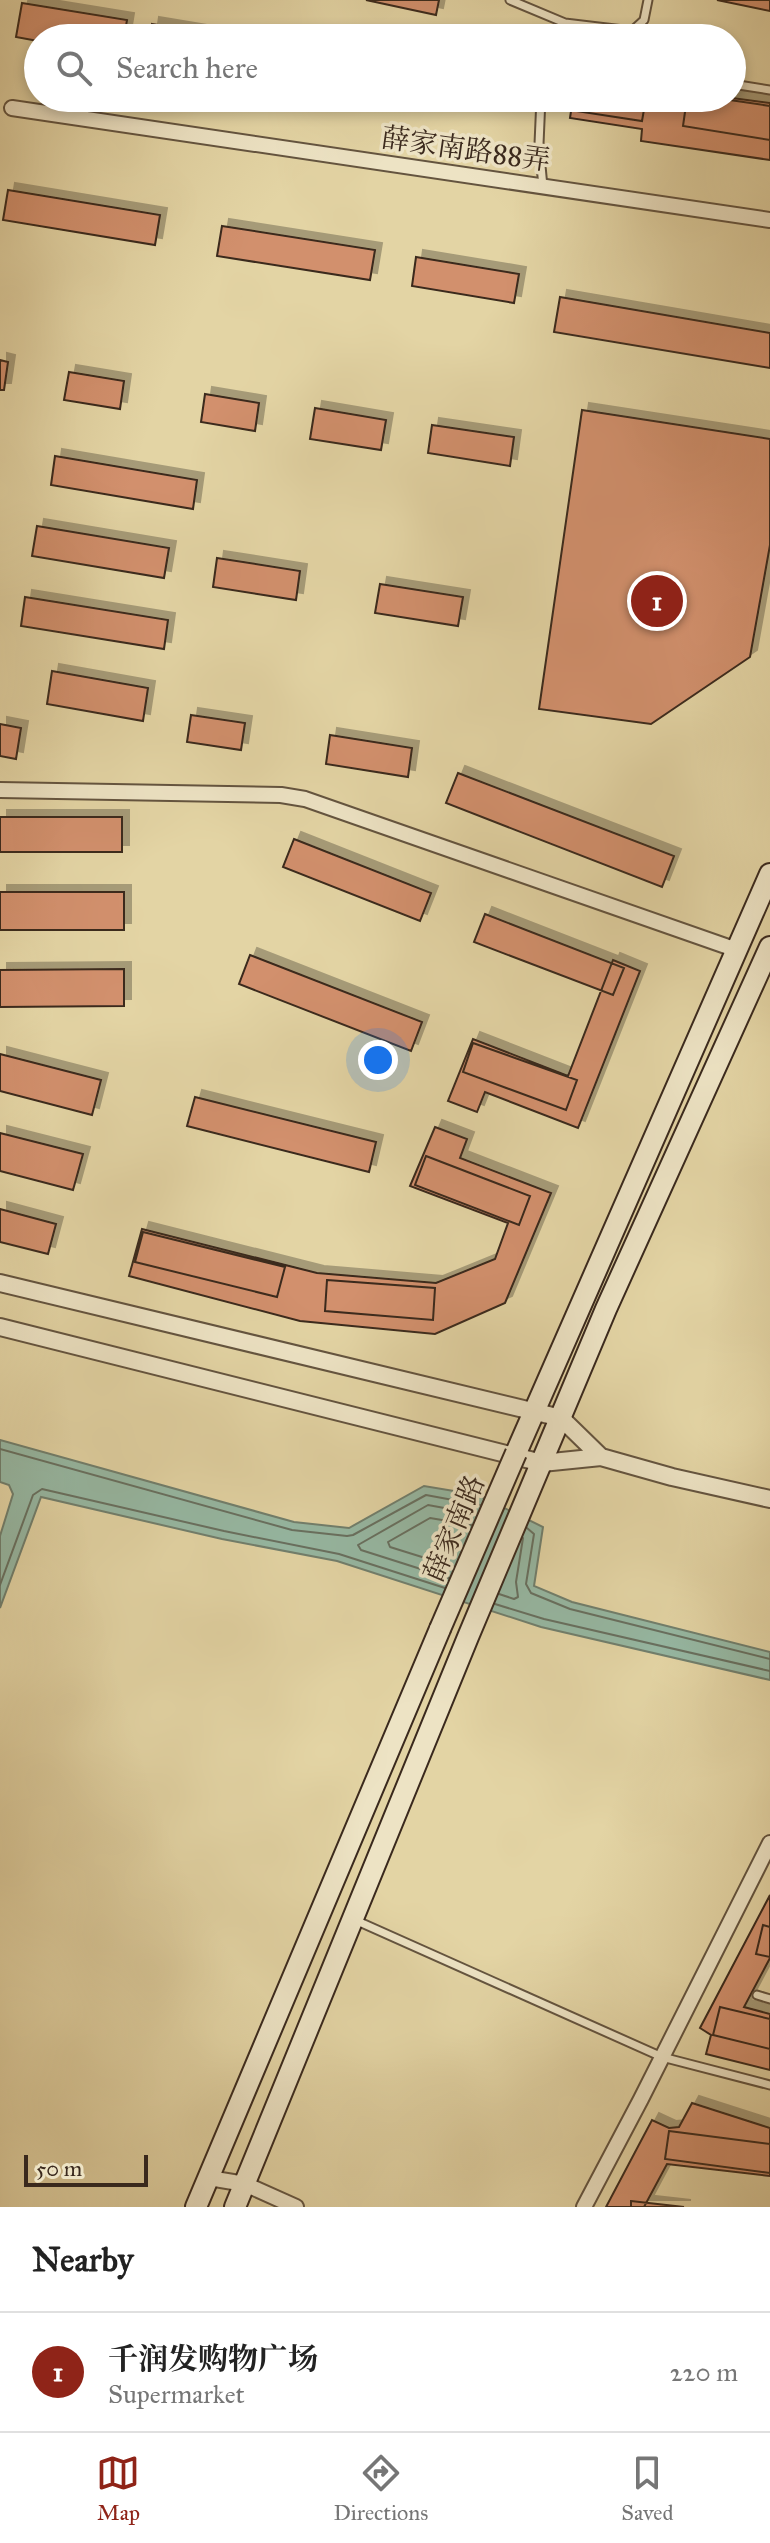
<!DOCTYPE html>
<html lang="en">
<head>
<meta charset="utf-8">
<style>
	body { margin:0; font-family:"IM FELL Great Primer","Noto Serif SC",serif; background:#f2f2f2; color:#222 }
	.scale { position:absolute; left:24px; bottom:20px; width:124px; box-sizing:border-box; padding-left:8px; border:4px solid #3a291d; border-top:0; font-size:22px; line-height:28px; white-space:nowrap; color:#3a291d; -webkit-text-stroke:6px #ede3c4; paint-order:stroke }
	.you { position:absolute; left:378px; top:1060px; width:28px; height:28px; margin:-20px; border:6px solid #fff; border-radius:50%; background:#1a73e8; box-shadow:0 0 0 12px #1a73e833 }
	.badge { display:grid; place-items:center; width:52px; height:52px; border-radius:50%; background:#8f2418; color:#fff; font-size:26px; font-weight:700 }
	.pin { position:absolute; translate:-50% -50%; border:4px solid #fff; box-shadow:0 2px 8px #0006 }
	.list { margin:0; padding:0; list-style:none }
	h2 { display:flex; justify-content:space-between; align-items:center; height:104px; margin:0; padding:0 32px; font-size:34px }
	h2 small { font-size:26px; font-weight:400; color:#767676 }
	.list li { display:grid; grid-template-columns:52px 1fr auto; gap:24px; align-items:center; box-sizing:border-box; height:120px; padding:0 32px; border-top:2px solid #e0e0e0 }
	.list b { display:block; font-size:30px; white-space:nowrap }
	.list p { margin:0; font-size:26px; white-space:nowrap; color:#767676 }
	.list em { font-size:26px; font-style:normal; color:#767676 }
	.icon { flex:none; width:44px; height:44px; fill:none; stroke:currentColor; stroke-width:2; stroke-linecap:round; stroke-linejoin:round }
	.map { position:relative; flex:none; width:770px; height:2207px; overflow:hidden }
	.search { position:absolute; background:#fff; box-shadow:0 4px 12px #0003; left:24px; right:24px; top:24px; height:88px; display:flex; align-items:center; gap:20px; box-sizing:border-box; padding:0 28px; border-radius:44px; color:#767676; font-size:30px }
	.sheet { height:224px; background:#fff }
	nav { display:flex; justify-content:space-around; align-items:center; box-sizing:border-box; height:112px; border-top:2px solid #e0e0e0; background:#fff; font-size:22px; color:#767676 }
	nav a { display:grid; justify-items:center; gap:4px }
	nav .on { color:#8f2418 }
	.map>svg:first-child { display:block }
	.water { fill:#96b8a3; stroke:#717f6d; stroke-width:2 }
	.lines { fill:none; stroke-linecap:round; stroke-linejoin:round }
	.shore { stroke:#687060; stroke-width:2 }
	.building { fill:#d2906d; stroke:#3a291d; stroke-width:2; filter:url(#shadow) }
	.service-casing { stroke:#64543f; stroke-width:11 }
	.minor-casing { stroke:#64543f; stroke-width:18 }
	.tertiary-casing { stroke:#64543f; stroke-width:20 }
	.secondary-casing { stroke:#3a291d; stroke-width:24 }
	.service { stroke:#ede3c4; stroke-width:7 }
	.minor { stroke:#ede3c4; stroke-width:14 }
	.tertiary { stroke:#ede3c4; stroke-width:16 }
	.secondary { stroke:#ede3c4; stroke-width:20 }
	.secondary-bridge-casing { stroke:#3a291d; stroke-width:24; stroke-linecap:butt }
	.secondary-bridge { stroke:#ede3c4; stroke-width:20 }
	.labels { text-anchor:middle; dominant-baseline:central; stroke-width:7; stroke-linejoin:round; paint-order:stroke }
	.street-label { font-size:28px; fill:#3a291d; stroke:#ede3c4 }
</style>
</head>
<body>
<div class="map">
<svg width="770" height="2207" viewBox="0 0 770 2207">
	<defs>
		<filter id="shadow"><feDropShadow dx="7" dy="-7" stdDeviation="0" flood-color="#0004"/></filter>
	</defs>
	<rect width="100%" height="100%" fill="#e3d4a4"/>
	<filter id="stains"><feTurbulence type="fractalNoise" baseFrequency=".0025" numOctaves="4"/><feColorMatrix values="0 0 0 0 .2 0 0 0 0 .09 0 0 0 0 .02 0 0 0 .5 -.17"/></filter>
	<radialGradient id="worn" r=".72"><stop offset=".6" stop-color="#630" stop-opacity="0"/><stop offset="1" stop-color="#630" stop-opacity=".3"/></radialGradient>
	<path class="water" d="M0 1440 294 1522 349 1528 424 1486 478 1495 543 1527 534 1586 572 1602 770 1652V1680L541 1627 337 1561 222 1539 41 1497 0 1608V1536L13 1494 9 1485 0 1482Z"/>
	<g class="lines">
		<path class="shore" d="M0 1449 292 1530 347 1536 353 1535 426 1495 480 1505
			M527 1528 534 1534 526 1584 531 1593 570 1609 770 1659
			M454 1567 390 1547 388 1542 430 1518 472 1525
			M449 1578 361 1550 358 1545 428 1505 477 1514
			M0 1585 33 1495 42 1489 224 1531 339 1554 445 1588
			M499 1594 514 1599 518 1597 516 1582 523 1538
			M495 1604 544 1619 770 1671"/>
	</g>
	<path class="building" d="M366 0H439L436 15Z
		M717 0H770V11Z
		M22 3 127 20 124 38H38V41L16 37Z
		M152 24 236 38H150Z
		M366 98H453L451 106 420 101 419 107Z
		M386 98H414L413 103Z
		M463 98H527L526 109Z
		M573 98H732L770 103V160L641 141 642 129 570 118Z
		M578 98H646L642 121 576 111Z
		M687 98H716L770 106V140L683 126Z
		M8 190 160 215 155 245 3 220Z
		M222 226 375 250 370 280 217 256Z
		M416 257 519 274 514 303 412 286Z
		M560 297 770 333V368L554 332Z
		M0 360 8 362 4 390H0Z
		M69 372 124 381 120 409 64 400Z
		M205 394 259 403 255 431 201 422Z
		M315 408 386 420 381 450 310 439Z
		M582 410 770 439V545L750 657 651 724 539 709Z
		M432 425 514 437 510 466 428 453Z
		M55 456 197 480 193 509 51 485Z
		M37 526 169 548 164 578 32 556Z
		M217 558 300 571 296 600 213 587Z
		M380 584 463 597 458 626 375 613Z
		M25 597 168 620 164 649 21 626Z
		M52 671 148 688 143 721 47 704Z
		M191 715 245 723 241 750 187 742Z
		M0 724 21 728 16 759 0 756Z
		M330 735 412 748 408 777 326 764Z
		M458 773 674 856 662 887 446 803Z
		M0 817H122V852H0Z
		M294 839 431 893 420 921 283 867Z
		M0 892H124V930H0Z
		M485 914 624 968 613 995 474 942Z
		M250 955 422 1022 411 1051 239 984Z
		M613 960 640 971 578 1128 485 1092 477 1112 448 1101 473 1039 568 1076Z
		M124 969V1006L0 1007V970Z
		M473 1043 577 1080 566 1110 463 1072Z
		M0 1054 101 1080 92 1115 0 1091Z
		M195 1097 376 1142 369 1172 187 1126Z
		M435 1127 467 1139 460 1158 551 1193 505 1303 435 1334 300 1321 129 1276 142 1229 317 1273 436 1283 495 1259 508 1223 410 1186Z
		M0 1133 83 1154 73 1190 0 1171Z
		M426 1156 530 1196 519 1225 415 1185Z
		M0 1209 56 1224 48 1254 0 1242Z
		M143 1232 285 1267 277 1297 135 1262Z
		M327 1280 435 1288 433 1320 325 1311Z
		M770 1895V1958L744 2007 770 2014V2070L706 2054 711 2035 700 2028Z
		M763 1925 770 1927V1957L756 1954Z
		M720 2007 770 2019V2049L713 2035Z
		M692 2103 770 2128V2176L667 2164 644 2207H606L652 2120 669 2128 679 2127Z
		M669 2131 770 2144V2173L665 2159Z
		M631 2201 684 2207H631Z"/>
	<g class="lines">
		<defs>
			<path id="service" d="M510 0 565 23 632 31 644 20 648 0
				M559 38 565 23
				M732 84 770 90
				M541 98 539 144 543 187
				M355 1920 662 2057 770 2085
				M757 1995 770 1999"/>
			<path id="minor" d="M12 108 770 220
				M0 790 281 795 305 799 737 950
				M209 2178 245 2184 296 2207
				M584 2207 641 2099 770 1843"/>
			<path id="tertiary" d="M0 1283 561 1418 601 1457
				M0 1327 542 1463 601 1457 672 1477 770 1499"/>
			<path id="secondary" d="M516 1453 770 874
				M196 2207 440 1629
				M235 2207 468 1637 606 1309 770 947"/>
		</defs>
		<use href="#service" class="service-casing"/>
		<use href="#minor" class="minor-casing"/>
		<use href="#tertiary" class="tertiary-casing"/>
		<use href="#secondary" class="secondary-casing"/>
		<use href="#service" class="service"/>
		<use href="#minor" class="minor"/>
		<use href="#tertiary" class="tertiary"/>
		<use href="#secondary" class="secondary"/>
		<defs>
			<path id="secondary-bridge" d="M440 1629 516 1453"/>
		</defs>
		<use href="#secondary-bridge" class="secondary-bridge-casing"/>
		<use href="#secondary-bridge" class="secondary-bridge"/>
	</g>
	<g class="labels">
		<g class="street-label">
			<text transform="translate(466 149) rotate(8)">薛家南路88弄</text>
			<text transform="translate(454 1528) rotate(-67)">薛家南路</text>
		</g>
	</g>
	<rect width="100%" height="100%" filter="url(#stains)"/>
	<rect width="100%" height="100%" fill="url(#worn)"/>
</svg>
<div class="scale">50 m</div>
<div class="you"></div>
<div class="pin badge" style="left:657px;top:601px">1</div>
<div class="search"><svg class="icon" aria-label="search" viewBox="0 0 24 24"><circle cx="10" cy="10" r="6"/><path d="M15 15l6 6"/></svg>Search here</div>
</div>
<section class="sheet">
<h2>Nearby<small></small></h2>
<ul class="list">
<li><span class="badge">1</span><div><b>千润发购物广场</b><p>Supermarket</p></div><em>220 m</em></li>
</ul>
</section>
<nav>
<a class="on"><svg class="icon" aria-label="map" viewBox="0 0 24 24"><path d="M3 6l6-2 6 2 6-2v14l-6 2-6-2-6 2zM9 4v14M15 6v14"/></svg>Map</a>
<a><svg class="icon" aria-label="directions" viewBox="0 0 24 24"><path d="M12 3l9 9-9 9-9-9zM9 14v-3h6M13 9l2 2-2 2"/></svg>Directions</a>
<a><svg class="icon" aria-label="saved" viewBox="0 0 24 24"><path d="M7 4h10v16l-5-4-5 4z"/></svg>Saved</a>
</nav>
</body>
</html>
